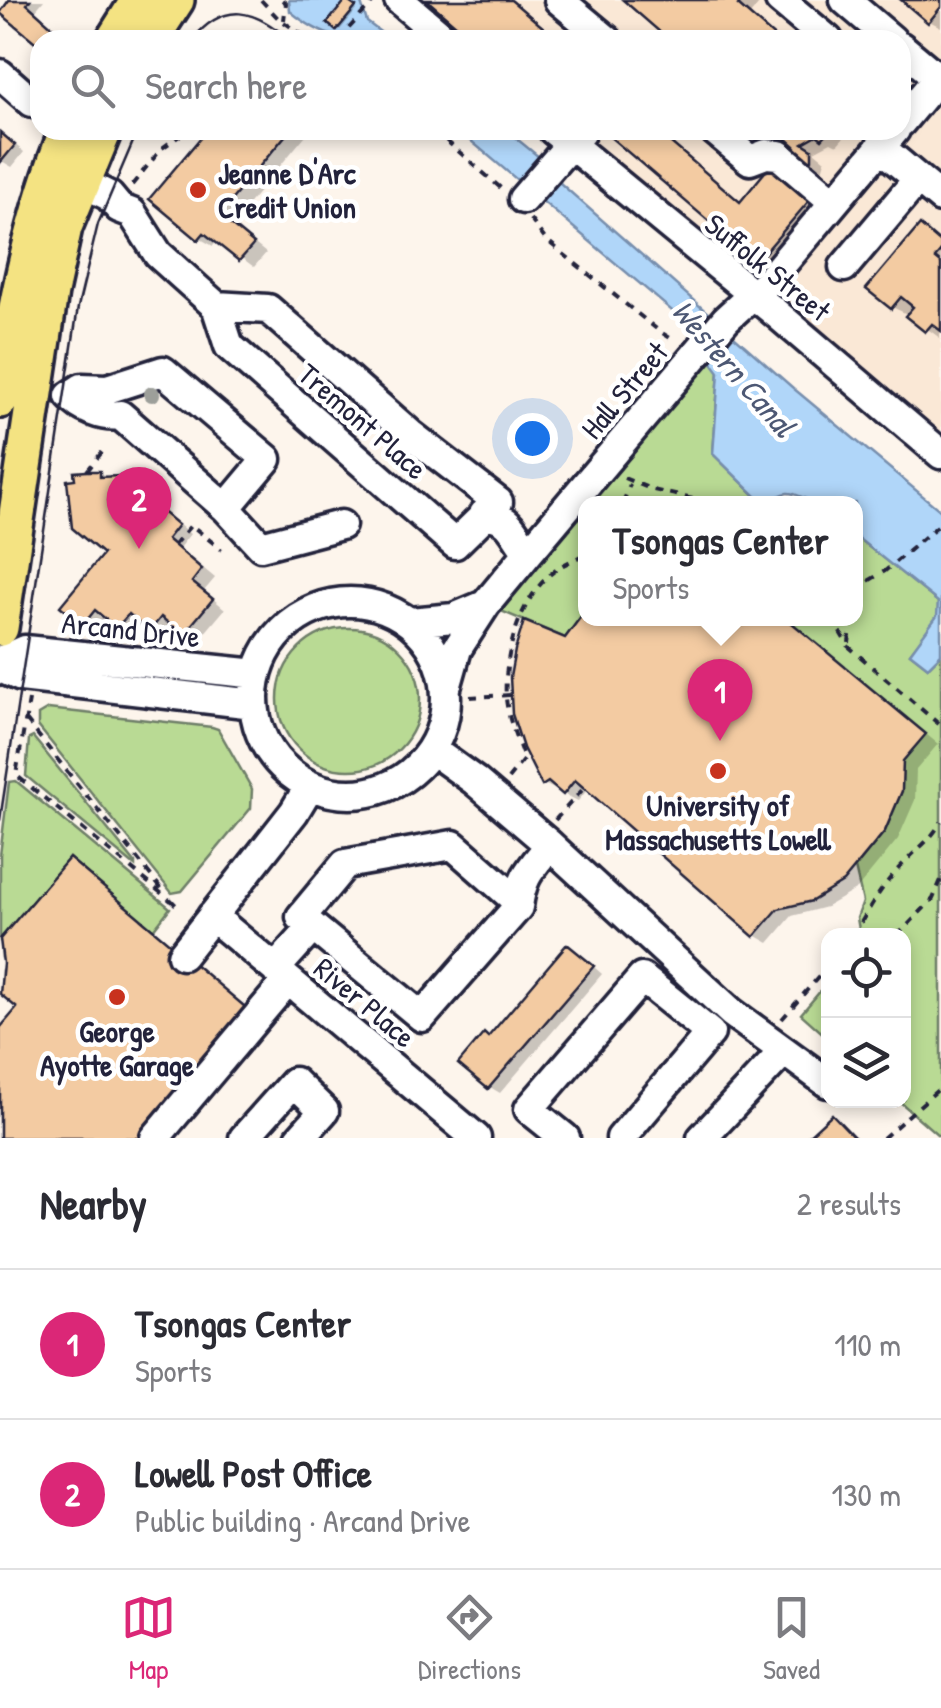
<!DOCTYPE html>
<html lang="en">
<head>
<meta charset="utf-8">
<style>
	body { margin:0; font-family:"Patrick Hand",sans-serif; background:#f7f7f7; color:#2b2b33 }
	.controls { position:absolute; right:30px; bottom:30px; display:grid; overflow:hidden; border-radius:20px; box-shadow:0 5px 15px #0003 }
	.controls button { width:90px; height:90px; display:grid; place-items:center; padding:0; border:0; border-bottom:2px solid #e1e1e2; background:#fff; color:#2b2b33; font:50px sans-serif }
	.you { position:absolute; left:532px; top:438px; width:35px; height:35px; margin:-25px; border:8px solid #fff; border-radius:50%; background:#1a73e8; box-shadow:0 0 0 15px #1a73e833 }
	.badge { display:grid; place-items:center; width:65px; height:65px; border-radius:50%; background:#db2777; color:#fff; font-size:32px; font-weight:700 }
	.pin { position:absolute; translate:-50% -82px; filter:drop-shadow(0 2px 5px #0008) }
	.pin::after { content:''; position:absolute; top:52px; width:35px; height:30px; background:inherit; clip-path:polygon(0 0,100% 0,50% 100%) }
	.popup { position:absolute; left:578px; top:496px; width:285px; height:130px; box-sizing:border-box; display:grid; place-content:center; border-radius:20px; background:#fff; filter:drop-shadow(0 2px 8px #0005); font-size:32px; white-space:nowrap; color:#7c7c81 }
	.popup b { font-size:38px; color:#2b2b33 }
	.popup::after { content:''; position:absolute; left:50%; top:100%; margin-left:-20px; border:20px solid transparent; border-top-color:#fff }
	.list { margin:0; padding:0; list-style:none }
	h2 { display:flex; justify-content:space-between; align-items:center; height:130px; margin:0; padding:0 40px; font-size:42px }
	h2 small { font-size:32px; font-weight:400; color:#7c7c81 }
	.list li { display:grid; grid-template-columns:65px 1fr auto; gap:30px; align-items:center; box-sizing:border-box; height:150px; padding:0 40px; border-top:2px solid #e1e1e2 }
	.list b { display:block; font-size:38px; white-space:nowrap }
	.list p { margin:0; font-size:32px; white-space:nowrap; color:#7c7c81 }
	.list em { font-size:32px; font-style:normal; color:#7c7c81 }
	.icon { flex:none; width:55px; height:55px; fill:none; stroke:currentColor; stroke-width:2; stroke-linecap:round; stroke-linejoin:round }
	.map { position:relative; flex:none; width:941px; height:1138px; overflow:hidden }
	.search { position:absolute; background:#fff; box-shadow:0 5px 15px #0003; left:30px; right:30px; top:30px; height:110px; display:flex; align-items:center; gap:25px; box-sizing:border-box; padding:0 35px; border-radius:30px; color:#7c7c81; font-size:38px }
	.sheet { height:430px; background:#fff }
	nav { display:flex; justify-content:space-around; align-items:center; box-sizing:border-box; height:140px; border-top:2px solid #e1e1e2; background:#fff; font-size:28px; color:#7c7c81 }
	nav a { display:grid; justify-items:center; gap:5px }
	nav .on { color:#db2777 }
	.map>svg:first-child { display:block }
	.built { fill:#fae8d6 }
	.green { fill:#b9da94; stroke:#6e7e68; stroke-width:2.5 }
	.water { fill:#b0d6f9; stroke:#778ead; stroke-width:2.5 }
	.shadow { fill:#0003 }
	.building { fill:#f3cba2; stroke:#22223b; stroke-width:2.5 }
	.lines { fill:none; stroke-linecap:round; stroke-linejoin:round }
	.minor-casing { stroke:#22223b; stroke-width:35 }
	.major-casing { stroke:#22223b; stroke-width:42 }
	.path { stroke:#22223b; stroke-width:4; stroke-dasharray:8 8; stroke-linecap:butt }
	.minor { stroke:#fff; stroke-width:28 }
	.major { stroke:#f4e382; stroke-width:35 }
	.tram { stroke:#22223b; stroke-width:2.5 }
	.tree { fill:#9d9f9a }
	.poi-dot { fill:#c8321e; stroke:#fff; stroke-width:4 }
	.labels { text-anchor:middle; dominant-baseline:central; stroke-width:9; stroke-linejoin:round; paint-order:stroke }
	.poi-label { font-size:30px; font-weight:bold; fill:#22223b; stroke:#fff }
	.street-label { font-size:30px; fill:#22223b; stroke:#fff }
	.water-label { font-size:32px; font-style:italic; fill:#4d5874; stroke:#fff }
</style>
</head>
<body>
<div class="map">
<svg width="941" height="1138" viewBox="0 0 941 1138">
	<rect width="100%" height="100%" fill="#fdf5ec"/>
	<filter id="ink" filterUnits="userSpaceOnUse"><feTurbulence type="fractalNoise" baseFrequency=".01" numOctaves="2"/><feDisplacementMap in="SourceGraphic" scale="20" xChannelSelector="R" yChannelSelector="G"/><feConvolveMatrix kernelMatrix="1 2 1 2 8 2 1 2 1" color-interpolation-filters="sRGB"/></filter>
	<g filter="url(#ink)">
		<path class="built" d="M427 0H941V437L578 130H901V40H473Z"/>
		<path class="green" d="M710 359 719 371 713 454 763 503H592Z
			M585 511V611L565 638 501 611Z
			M855 536 938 602V616L910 653 928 667 941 654V1132L938 1135 899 1101 904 1100V936L860 935 857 918 863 902 855 868 885 831 902 791 786 619 855 618Z
			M278 699a71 71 0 1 1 142 0a71 71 0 1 1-142 0Z
			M48 709 212 727 218 729 252 789 251 808 182 891 172 893 38 726V715Z
			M33 737 135 863V866L26 776 29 739Z
			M16 781 170 908 153 930 69 858 0 939V855L9 782Z
			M828 982V1038L801 1014Z"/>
		<path class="water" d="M289 0H360L367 22 391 40C345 40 326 41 290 11Z
			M458 130H506L561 175 560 183 793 388 941 511V654L928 667 910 653 937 616 938 602 855 536V503C843 503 825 507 813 502 792 494 790 486 769 503H763L713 454 719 372 677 315Z"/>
		<path class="shadow" d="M13 0H44L35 11 68 40 40 42Z
			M431 0H513L559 40H477Z
			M627 0H762L750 15 780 40H674Z
			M905 0H941V27L929 21Z
			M348 2 357 10 340 30 330 23Z
			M210 130H310L231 225 266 253 254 267 218 240 213 246 199 238Z
			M606 130H657L742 203 775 164 826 204 764 277 750 269 721 228Z
			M780 130H850L837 145 831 142 814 151 825 160 822 171 805 162 799 146Z
			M0 132 24 152 12 167 0 160Z
			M921 229 941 242 940 338 907 314 892 307Z
			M99 473 134 487 190 534 179 548 215 578 204 591 225 609 198 641 175 625 165 637 142 622 131 634 108 618 98 630 84 623 107 553Z
			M585 615V618H787L938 744 916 770 915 800 898 839 857 889 826 907 792 916 769 943 755 935 588 789 578 801 544 784 566 641Z
			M69 861 83 869 263 1021 164 1138H0V1030L20 1008 0 990V970L6 963 0 958V943Z
			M578 953 602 974 500 1093 490 1087 462 1063Z"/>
		<path class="building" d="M9 0H30L27 4 65 38 40 40V46L0 13Z
			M346 0 356 7 336 31 327 23Z
			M427 0H511L558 40H473Z
			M623 0H742L738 5 778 40H669Z
			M901 0H941V7L928 23Z
			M207 130H290L219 215 254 244 239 261 204 233 198 240 149 199Z
			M602 130H656L740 202 774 161 814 195 749 271 710 238 718 229Z
			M777 130H830L822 139 817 135 803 143 812 149V159L807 166 791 151 795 146Z
			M0 132 15 145 0 163Z
			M920 225 941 243V251L935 258 941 263V331L932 324 925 332 905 316 913 307 901 297 891 309 866 289Z
			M87 471H100V477L120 476 178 525 167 539 202 569 192 582 213 599 183 635 161 617 149 632 129 614 116 628 95 610 83 625 60 606 103 554 72 528 67 480 75 479 74 472Z
			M585 611V618H786L926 734 903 761 902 791 885 831 843 882 812 901 778 909 754 937 575 780 563 795 548 782 542 786 523 748 512 714 510 677 515 650 524 621 565 638Z
			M69 858 251 1012 144 1138H0V1028L17 1008 0 994 3 963 0 939Z
			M567 944 594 966 488 1089 458 1064 484 1033 488 1037Z
			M832 1114 855 1138H806Z"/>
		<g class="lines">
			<defs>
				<path id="minor" d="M399 0 446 40
					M559 0 607 40
					M780 0 828 40
					M845 0 892 40
					M901 47 938 78
					M0 74 32 102
					M901 122 941 74
					M553 130 771 309 941 454
					M714 130 750 160 766 154 779 155 834 202
					M880 147 941 198
					M68 175 109 196 119 208 132 213 158 254 216 306 229 346 455 544 498 502 410 434 268 309 216 306
					M523 199 581 132
					M844 267 918 179
					M163 371 267 459 226 508 120 415C104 418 80 408 70 396L82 388 107 389Z
					M226 508 261 546 341 525
					M484 514C515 519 510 531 529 552
					M254 698a96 96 0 1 1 192 0a96 96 0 1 1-192 0Z
					M410 622 454 618 485 605
					M0 661 25 650 257 674
					M0 668 21 677 254 704
					M446 688 457 649 486 604 529 552 726 319 769 280 895 130
					M432 750 475 781 550 845 732 1013 828 1083
					M518 902 453 845 345 864 301 917 422 1017 518 907C522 875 530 870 550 845
					M212 916 476 1138
					M182 955 294 812 309 787
					M275 969 313 927
					M155 1138 288 980
					M244 1138 294 1082 324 1111 300 1138
					M565 1138 529 1109 642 978 710 1033 621 1138
					M702 1138 783 1052"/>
				<path id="major" d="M114 40 139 0
					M150 40 176 0
					M0 400C16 307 32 218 68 130
					M0 628 50 292 64 227 104 130"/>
			</defs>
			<use href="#minor" class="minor-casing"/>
			<use href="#major" class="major-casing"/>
			<path class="path" d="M261 0 278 18 310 40
				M282 0 286 3 284 20
				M338 40 375 0
				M434 130 503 190
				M132 185 162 148 188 130
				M530 219 545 239 659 331 675 341
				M87 471 102 452
				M624 478 653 490 711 503
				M623 503 630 484
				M174 545 191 525 222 550
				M855 589 885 571 941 523
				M855 607 859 588
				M832 618 848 646 941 726
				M849 643 852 618
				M470 697 511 695
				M29 700 16 775 171 901
				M26 720 164 892
				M508 779 524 759C517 739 508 720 506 698 503 656 520 595 557 569 565 563 576 559 585 554
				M555 820 584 788
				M170 899 177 906
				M853 936C868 911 883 883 904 863 918 848 931 840 941 822
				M897 936 933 899 941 880
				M782 1019 828 966
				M883 1138 941 1087"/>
			<use href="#minor" class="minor"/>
			<use href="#major" class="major"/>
			<path class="tram" d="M192 40C225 0 254 9 290 40
				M0 820 78 307 98 224 138 130"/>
		</g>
		<circle class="tree" cx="152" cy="394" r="8"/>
	</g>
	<g class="poi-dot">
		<circle cx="198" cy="190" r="10"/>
		<circle cx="718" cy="771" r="10"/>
		<circle cx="117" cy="997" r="10"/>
	</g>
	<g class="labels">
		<g class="poi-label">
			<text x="218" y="173" text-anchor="start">Jeanne D'Arc<tspan x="218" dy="34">Credit Union</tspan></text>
			<text x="718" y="805">University of<tspan x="718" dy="34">Massachusetts Lowell</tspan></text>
			<text x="117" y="1031">George<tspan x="117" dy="34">Ayotte Garage</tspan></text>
		</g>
		<g class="street-label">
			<text transform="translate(768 267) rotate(39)">Suffolk Street</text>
			<text transform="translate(624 390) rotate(-50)">Hall Street</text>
			<text transform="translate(363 421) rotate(41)">Tremont Place</text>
			<text transform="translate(131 629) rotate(6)">Arcand Drive</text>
			<text transform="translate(365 1002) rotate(40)">River Place</text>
		</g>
		<g class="water-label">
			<text transform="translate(734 368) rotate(49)">Western Canal</text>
		</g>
	</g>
</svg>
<div class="controls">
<button><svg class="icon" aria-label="locate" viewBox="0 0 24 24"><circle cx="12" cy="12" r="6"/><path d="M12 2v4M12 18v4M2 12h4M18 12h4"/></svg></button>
<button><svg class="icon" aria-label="layers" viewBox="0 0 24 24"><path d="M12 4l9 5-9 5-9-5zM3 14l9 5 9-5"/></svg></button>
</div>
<div class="you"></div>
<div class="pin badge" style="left:720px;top:741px">1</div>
<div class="popup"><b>Tsongas Center</b>Sports</div>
<div class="pin badge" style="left:139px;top:549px">2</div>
<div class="search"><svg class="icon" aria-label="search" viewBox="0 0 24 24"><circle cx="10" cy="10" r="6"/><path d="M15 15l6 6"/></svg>Search here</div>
</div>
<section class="sheet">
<h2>Nearby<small>2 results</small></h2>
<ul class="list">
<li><span class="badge">1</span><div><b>Tsongas Center</b><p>Sports</p></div><em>110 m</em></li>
<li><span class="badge">2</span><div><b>Lowell Post Office</b><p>Public building · Arcand Drive</p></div><em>130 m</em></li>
</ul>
</section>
<nav>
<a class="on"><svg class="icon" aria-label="map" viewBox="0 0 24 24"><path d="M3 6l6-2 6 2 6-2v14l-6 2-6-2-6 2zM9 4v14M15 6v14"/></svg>Map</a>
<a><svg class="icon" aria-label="directions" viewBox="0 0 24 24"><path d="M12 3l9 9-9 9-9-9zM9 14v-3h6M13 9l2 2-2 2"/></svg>Directions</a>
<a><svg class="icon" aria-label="saved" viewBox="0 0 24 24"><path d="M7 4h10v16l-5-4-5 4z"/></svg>Saved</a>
</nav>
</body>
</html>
